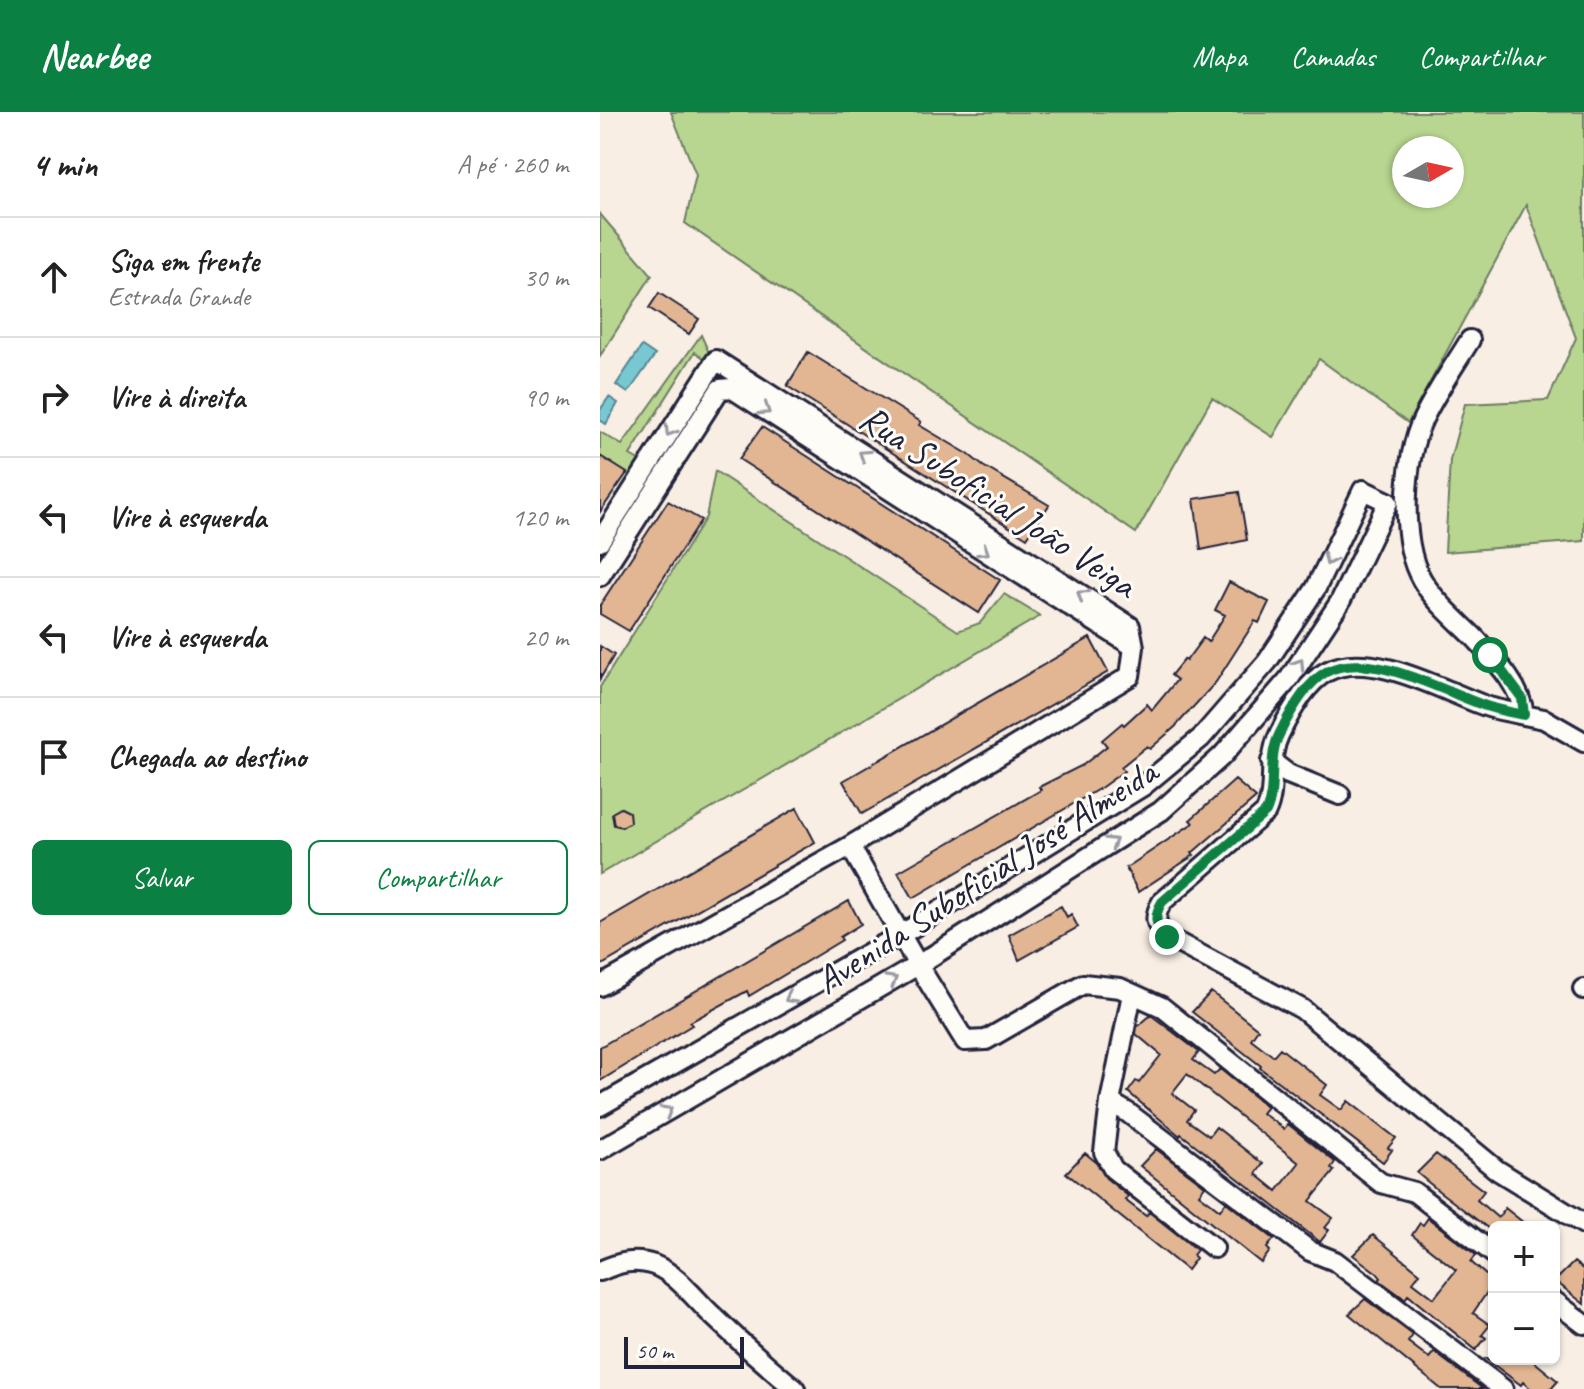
<!DOCTYPE html>
<html lang="pt">
<head>
<meta charset="utf-8">
<style>
	body { margin:0; font-family:Caveat,sans-serif; background:#f2f2f2; color:#222 }
	.controls { position:absolute; right:24px; bottom:24px; display:grid; overflow:hidden; border-radius:12px; box-shadow:0 2px 6px #0004 }
	.controls button { width:72px; height:72px; display:grid; place-items:center; padding:0; border:0; border-bottom:2px solid #e0e0e0; background:#fff; color:#222; font:40px sans-serif }
	.compass { position:absolute; left:792px; top:24px; width:72px; height:72px; border-radius:50%; background:#fff; box-shadow:0 2px 6px #0004; rotate:81deg }
	.scale { position:absolute; left:24px; bottom:20px; width:120px; box-sizing:border-box; padding-left:8px; border:4px solid #22223b; border-top:0; font-size:22px; line-height:28px; white-space:nowrap; color:#22223b; -webkit-text-stroke:6px #fdfcf7; paint-order:stroke }
	.stop { position:absolute; width:24px; height:24px; margin:-18px; border:6px solid #0b8043; border-radius:50%; background:#fff }
	.stop.end { background:#0b8043; border-color:#fff; box-shadow:0 2px 8px #0008 }
	.list { margin:0; padding:0; list-style:none }
	h2 { display:flex; justify-content:space-between; align-items:center; height:104px; margin:0; padding:0 32px; font-size:34px }
	h2 small { font-size:26px; font-weight:400; color:#767676 }
	.list li { display:grid; grid-template-columns:52px 1fr auto; gap:24px; align-items:center; box-sizing:border-box; height:120px; padding:0 32px; border-top:2px solid #e0e0e0 }
	.list b { display:block; font-size:30px; white-space:nowrap }
	.list p { margin:0; font-size:26px; white-space:nowrap; color:#767676 }
	.list em { font-size:26px; font-style:normal; color:#767676 }
	.actions { display:flex; gap:16px; padding:24px 32px }
	.actions a { flex:1; padding:18px 0; border:2px solid #0b8043; border-radius:12px; text-align:center; font-size:28px; color:#0b8043 }
	.actions .main { background:#0b8043; color:#fff }
	.icon { flex:none; width:44px; height:44px; fill:none; stroke:currentColor; stroke-width:2; stroke-linecap:round; stroke-linejoin:round }
	.map { position:relative; flex:none; width:984px; height:1277px; overflow:hidden }
	header { display:flex; align-items:center; gap:48px; box-sizing:border-box; height:112px; padding:0 40px; background:#0b8043; color:#fff }
	header strong { font-size:38px }
	nav { display:flex; gap:44px; margin-inline-start:auto; font-size:28px }
	main { display:flex }
	aside { flex:1; background:#fff }
	.map>svg:first-child { display:block }
	.green { fill:#b8d68f; stroke:#6d7c65; stroke-width:2; fill-rule:evenodd }
	.water { fill:#77c8d1; stroke:#558695; stroke-width:2 }
	.building { fill:#e3b693; stroke:#22223b; stroke-width:2; fill-rule:evenodd }
	.lines { fill:none; stroke-linecap:round; stroke-linejoin:round }
	.street-casing { stroke:#22223b; stroke-width:24 }
	.street { stroke:#fdfcf7; stroke-width:18 }
	.oneway { stroke:#9a9aa2 }
	.route { stroke:#0b8043; stroke-width:10 }
	.labels { text-anchor:middle; dominant-baseline:central; stroke-width:6; stroke-linejoin:round; paint-order:stroke }
	.street-label { font-size:38px; fill:#22223b; stroke:#fdfcf7 }
</style>
</head>
<body>
<header>
<strong>Nearbee</strong>
<nav><a>Mapa</a><a>Camadas</a><a>Compartilhar</a></nav>
</header>
<main>
<aside>
<h2>4 min<small>A pé · 260 m</small></h2>
<ul class="list">
<li><svg class="icon" aria-label="ahead" viewBox="0 0 24 24"><path d="M12 20V5M6 11l6-6 6 6"/></svg><div><b>Siga em frente</b><p>Estrada Grande</p></div><em>30 m</em></li>
<li><svg class="icon" aria-label="right" viewBox="0 0 24 24"><path d="M7 20v-9h11M14 6l5 5-5 5"/></svg><div><b>Vire à direita</b></div><em>90 m</em></li>
<li><svg class="icon" aria-label="left" viewBox="0 0 24 24"><path d="M17 20v-9H6M10 6l-5 5 5 5"/></svg><div><b>Vire à esquerda</b></div><em>120 m</em></li>
<li><svg class="icon" aria-label="left" viewBox="0 0 24 24"><path d="M17 20v-9H6M10 6l-5 5 5 5"/></svg><div><b>Vire à esquerda</b></div><em>20 m</em></li>
<li><svg class="icon" aria-label="arrive" viewBox="0 0 24 24"><path d="M6 21V4h12l-3 4 3 4H6"/></svg><div><b>Chegada ao destino</b></div></li>
</ul>
<div class="actions"><a class="main">Salvar</a><a>Compartilhar</a></div>
</aside>
<div class="map">
<svg width="984" height="1277" viewBox="0 0 984 1277">
	<rect width="100%" height="100%" fill="#f8eee3"/>
	<filter id="ink" filterUnits="userSpaceOnUse"><feTurbulence type="fractalNoise" baseFrequency=".0125" numOctaves="2"/><feDisplacementMap in="SourceGraphic" scale="16" xChannelSelector="R" yChannelSelector="G"/><feConvolveMatrix kernelMatrix="1 2 1 2 8 2 1 2 1" color-interpolation-filters="sRGB"/></filter>
	<g filter="url(#ink)">
		<path class="green" d="M71 0H984V429L845 440 850 348 865 292 948 288 976 226 926 93 808 311 719 247 673 325 612 286 536 421 85 111 96 63ZM804 36H852V84H804Z
			M0 102 52 163 0 244Z
			M101 223 111 245 108 249 95 240 30 343 44 351 35 367 0 344V320L22 333Z
			M115 359 358 519 380 511 404 482 440 504 0 762V575L106 405Z"/>
		<path class="water" d="M42 234 55 243 28 281 16 273Z
			M9 285 18 291 6 312 0 308V298Z"/>
		<path class="building" d="M59 181 99 207 89 222 49 196Z
			M208 240 321 310 319 313 368 342 383 354 449 393 427 426 187 274Z
			M162 315 400 468 379 501 139 347Z
			M0 344 27 361 0 400Z
			M639 380 647 428 601 438 594 387Z
			M68 389 101 408 29 519 0 502V493Z
			M629 470 669 490 659 511 655 509 616 570 575 615 550 637 547 634 521 655 524 659 502 675 313 786 298 760 441 678 439 675 483 653 507 634 502 628 522 611 524 613 547 592 552 598 577 568 571 563 584 547 586 549 603 526 608 530 625 503 615 498Z
			M490 526 508 560 262 702 243 669Z
			M0 534 14 543 0 567Z
			M635 668 656 686 592 741 594 743 538 780 526 756 593 711 590 708Z
			M21 696 29 700 30 710 22 715 14 713 12 701Z
			M197 696 215 730 0 854V811Z
			M249 789 261 812 240 825 242 828 149 884 147 879 90 910 92 913 0 969V935Z
			M461 794 467 805 471 802 478 815 419 848 409 823Z
			M611 880 658 917 651 927 673 944 680 936 727 973 720 983 741 998 748 989 796 1026 788 1036 792 1038 783 1050 660 956 661 954 592 900Z
			M551 903 599 940 593 948 614 963 620 957 667 995 662 1001 684 1017 688 1012 735 1050 731 1056 734 1059 710 1089 733 1106 725 1116 729 1118 720 1130 581 1022 580 1024 528 980 536 969 539 971 561 943 536 922 537 915ZM587 962 699 1051 677 1079 656 1062 663 1052 616 1015 609 1024 587 1008 594 998 572 981Z
			M556 1037 605 1074 599 1082 620 1098 626 1090 674 1127 667 1136 670 1139 661 1151 540 1054Z
			M485 1041 496 1050 506 1066 528 1084 525 1088 546 1104 549 1100 597 1138 593 1143 596 1146 587 1158 466 1061Z
			M836 1042 884 1079 877 1088 898 1106 905 1096 929 1115H894L893 1120 840 1080 817 1061Z
			M828 1106 876 1143 871 1150 894 1170 873 1201 890 1213 882 1223 886 1226 876 1238 808 1183 805 1187 779 1168 781 1166 777 1161 753 1143 773 1123 820 1161 813 1170 834 1186 856 1158 812 1123 820 1111 823 1113Z
			M974 1150 984 1158V1192L955 1169Z
			M765 1187 813 1223 808 1230 829 1246 834 1240 883 1277H841L749 1202Z
			M886 1247H931L958 1269 951 1277H931L923 1270 921 1273Z"/>
		<g class="lines">
			<defs>
				<path id="street" d="M870 228C854 254 836 280 823 307 804 346 799 430 822 468 835 490 858 509 876 527 895 548 921 574 924 603L944 607 984 630
					M0 429 116 248 530 514 534 535 530 564 250 734 0 874
					M0 464 120 277 131 276 534 535
					M924 603C911 600 896 598 883 593 841 578 769 536 726 560 705 572 689 602 679 623 667 647 677 676 666 700L562 790C553 805 555 813 567 825L702 897 897 1058 984 1112
					M671 649 688 662 740 683
					M250 734 318 853 365 929 386 928 483 872 520 876 562 895 781 1071 814 1080 894 1142
					M983 877H984
					M532 882 510 990 504 1040 513 1057 614 1136
					M510 990 527 1000 710 1139 735 1149 903 1277
					M0 994 302 822 543 674 601 626 667 550 716 476 763 378 788 390 740 490 689 567 622 644 561 699 318 853 0 1038
					M0 1159C18 1151 35 1146 54 1153 77 1162 94 1186 111 1202 138 1228 166 1253 195 1277
					M954 1189 984 1212"/>
			</defs>
			<use href="#street" class="street-casing"/>
			<use href="#street" class="street"/>
		</g>
		<defs><path id="oneway-chevron" d="M-2-3.5L2.5 0L-2 3.5" fill="none" stroke-width="1.6" stroke-linecap="round" stroke-linejoin="round" transform="scale(2)"/></defs>
		<g class="oneway">
			<use href="#oneway-chevron" transform="translate(165 298) rotate(33)"/>
			<use href="#oneway-chevron" transform="translate(70 319) rotate(122)"/>
			<use href="#oneway-chevron" transform="translate(264 343) rotate(-147)"/>
			<use href="#oneway-chevron" transform="translate(384 439) rotate(33)"/>
			<use href="#oneway-chevron" transform="translate(729 448) rotate(115)"/>
			<use href="#oneway-chevron" transform="translate(482 483) rotate(-147)"/>
			<use href="#oneway-chevron" transform="translate(699 552) rotate(-57)"/>
			<use href="#oneway-chevron" transform="translate(512 730) rotate(-32)"/>
			<use href="#oneway-chevron" transform="translate(292 868) rotate(-30)"/>
			<use href="#oneway-chevron" transform="translate(190 886) rotate(150)"/>
			<use href="#oneway-chevron" transform="translate(67 999) rotate(-30)"/>
		</g>
	</g>
	<g class="lines" filter="url(#ink)">
		<path class="route" d="M567 825C555 813 553 805 562 790L666 700C677 676 667 647 679 623 689 602 705 572 726 560 769 537 840 578 883 593 896 598 911 600 924 603L922 586 890 543"/>
	</g>
	<g class="labels">
		<g class="street-label">
			<text transform="translate(398 389) rotate(33)">Rua Suboficial João Veiga</text>
			<text transform="translate(386 764) rotate(-33)">Avenida Suboficial José Almeida</text>
		</g>
	</g>
</svg>
<div class="controls">
<button>+</button>
<button>−</button>
</div>
<svg class="compass" viewBox="-18 -18 36 36"><path d="M0-13l5 13h-10z" fill="#e53935"/><path d="M0 13l5-13h-10z" fill="#767676"/></svg>
<div class="scale">50 m</div>
<div class="stop" style="left:890px;top:543px"></div>
<div class="stop end" style="left:567px;top:825px"></div>
</div>
</main>
</body>
</html>
